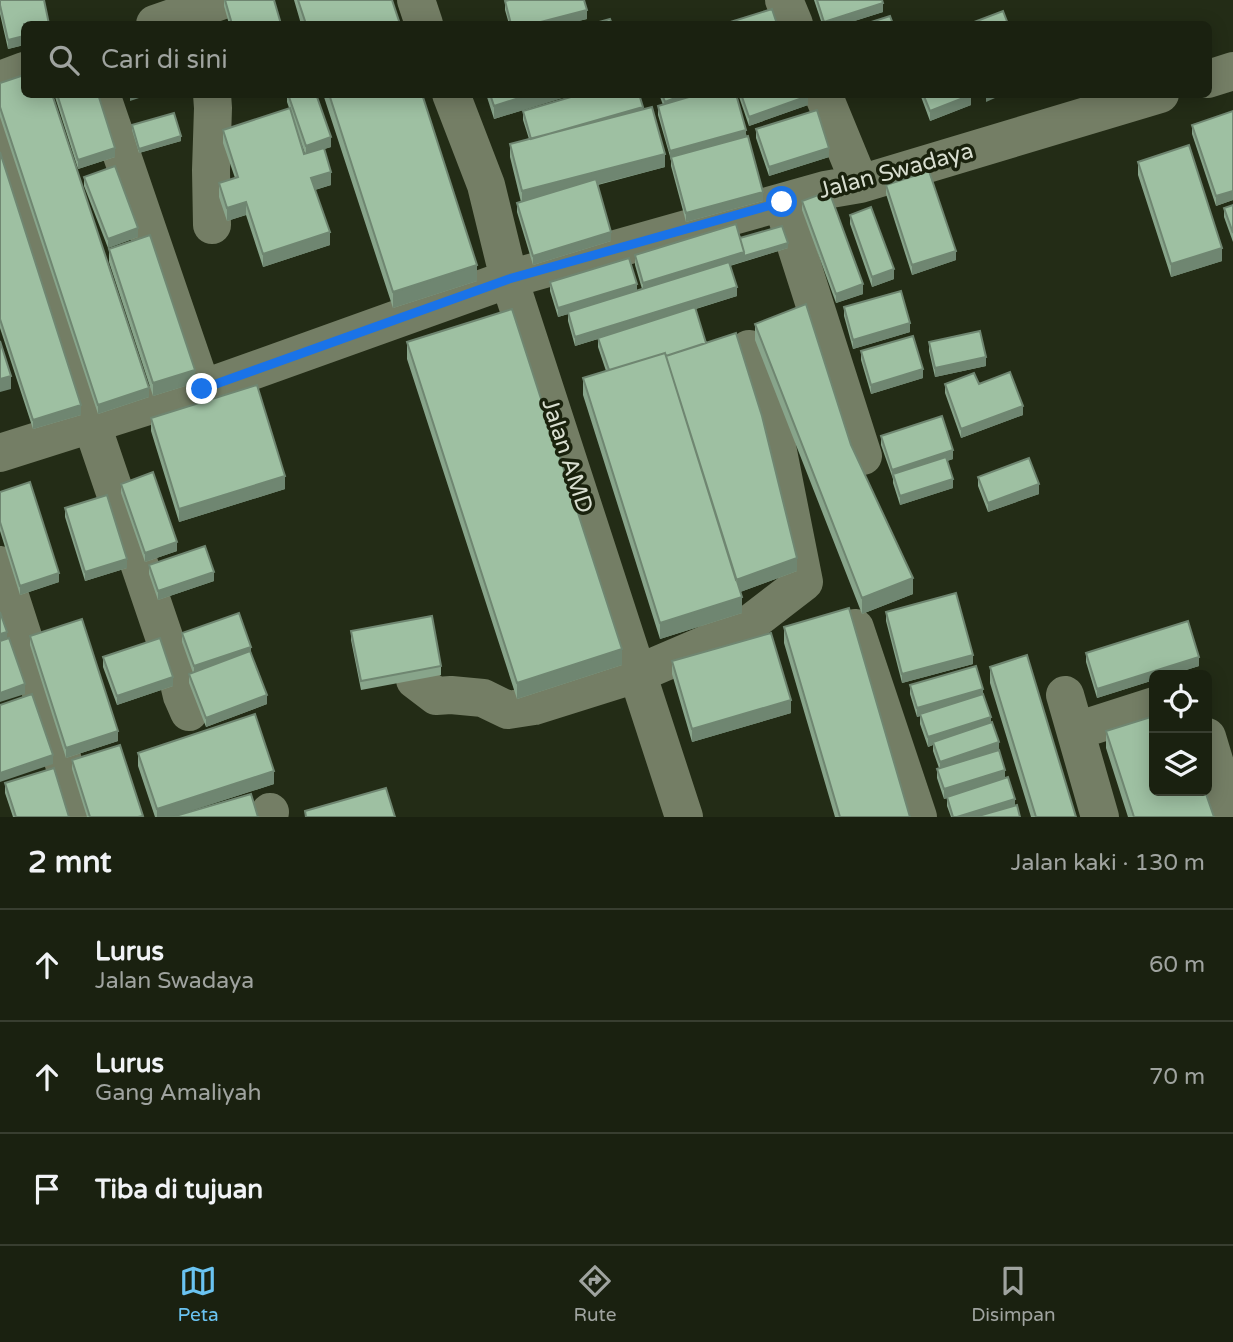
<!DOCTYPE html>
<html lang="id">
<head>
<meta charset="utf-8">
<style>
	body { margin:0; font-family:"Varela Round",sans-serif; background:#272e1e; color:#f1f3f6 }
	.controls { position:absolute; right:21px; bottom:21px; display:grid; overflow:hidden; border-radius:10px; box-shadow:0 4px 18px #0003 }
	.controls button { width:63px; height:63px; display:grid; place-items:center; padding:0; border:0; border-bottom:2px solid #383e30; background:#1a2110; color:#f1f3f6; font:35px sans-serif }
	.stop { position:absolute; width:21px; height:21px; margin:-16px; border:5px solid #1a73e8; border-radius:50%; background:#fff }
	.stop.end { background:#1a73e8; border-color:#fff; box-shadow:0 2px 7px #0008 }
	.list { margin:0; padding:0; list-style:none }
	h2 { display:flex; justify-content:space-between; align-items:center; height:91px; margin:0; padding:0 28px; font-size:30px }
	h2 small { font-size:23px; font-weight:400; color:#9fa39f }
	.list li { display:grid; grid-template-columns:46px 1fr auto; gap:21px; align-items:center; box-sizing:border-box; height:112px; padding:0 28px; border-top:2px solid #383e30 }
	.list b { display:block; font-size:26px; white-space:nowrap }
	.list p { margin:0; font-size:23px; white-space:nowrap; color:#9fa39f }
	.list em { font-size:23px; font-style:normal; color:#9fa39f }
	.icon { flex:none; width:38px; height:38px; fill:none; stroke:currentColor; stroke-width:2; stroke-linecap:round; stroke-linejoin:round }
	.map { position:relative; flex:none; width:1233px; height:817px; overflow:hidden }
	.search { position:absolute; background:#1a2110; box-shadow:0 4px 18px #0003; left:21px; right:21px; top:21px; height:77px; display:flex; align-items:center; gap:18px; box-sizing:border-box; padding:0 24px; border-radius:10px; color:#9fa39f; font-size:26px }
	.sheet { height:427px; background:#1a2110 }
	nav { display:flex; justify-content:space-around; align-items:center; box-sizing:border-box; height:98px; border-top:2px solid #383e30; background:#1a2110; font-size:19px; color:#9fa39f }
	nav a { display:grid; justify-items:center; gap:4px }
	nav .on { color:#6ac3f1 }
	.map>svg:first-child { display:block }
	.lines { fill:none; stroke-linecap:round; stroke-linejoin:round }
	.minor { stroke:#747e65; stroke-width:38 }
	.wall { fill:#88a58b }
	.shaded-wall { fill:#6f8671 }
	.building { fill:#9ec0a2; stroke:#6f8671; stroke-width:2 }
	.route { stroke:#1a73e8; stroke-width:9 }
	.labels { text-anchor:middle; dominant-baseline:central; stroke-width:7; stroke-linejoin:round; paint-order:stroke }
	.street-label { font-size:23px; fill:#d8ded0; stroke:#1a220d }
</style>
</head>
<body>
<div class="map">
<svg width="1233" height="817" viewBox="0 0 1233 817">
	<rect width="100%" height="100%" fill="#232c16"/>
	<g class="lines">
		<path class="minor" d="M416 0 424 24
			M784 0 794 24
			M155 24 223 0
			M1208 79 1233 71
			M0 80 24 71
			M101 94 202 389
			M451 94 486 185 509 279 684 817
			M823 94 860 184
			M0 130 92 425 177 675 182 696 189 712
			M782 202 863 456
			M212 225 211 170 213 108 212 94
			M0 453 202 389 509 279 825 190 860 184 1160 94
			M0 565 64 764 76 817
			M855 628 918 817
			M415 680 436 696 451 695 483 698 508 710 534 706 639 673 744 628 804 582 769 406 749 349
			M1065 695 1100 817
			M1076 731 1154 706
			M1207 737 1231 817
			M269 817 270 812"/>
	</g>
	<path class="wall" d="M0 0 24 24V45L8 49 0 14Z
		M224 0H274L281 24H229L224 6Z
		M294 0H392L400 24H301Z
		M814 0H882L883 12 845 24H822Z
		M505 1 587 19 566 24H509L505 10Z
		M0 83 149 397 98 414 0 117Z
		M54 94H98L115 157 78 169Z
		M287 94H316L331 147 324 149 331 185 315 190 330 245 263 267 246 215 227 221 219 197V183L235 178 223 143V130L305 154 287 102Z
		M323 94H422L477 281 393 308Z
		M486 94H575L494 119Z
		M659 94H736L763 201 686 222 671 166V160L658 115V106L663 105Z
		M738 94H808V105L749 126Z
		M920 94H971V105L930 121Z
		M643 109 665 167 598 185 611 241 533 265 517 212V203L521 202 510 157V144L529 139 523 120V111Z
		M1233 111V200L1216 206 1192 134V125Z
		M132 125 181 141 139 153 132 130Z
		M756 129 829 157 769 176 756 138Z
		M0 152 81 415 33 429 0 328Z
		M1138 162 1222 261 1171 277 1138 175Z
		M84 177 138 237 108 248 84 186Z
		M886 185 956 260 912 275 886 194Z
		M802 201 863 294 836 303 802 210Z
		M1233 205V242L1224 217V208Z
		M850 215 894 279 872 287 850 224Z
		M740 238 788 248 730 266 737 296 696 309 706 343 797 571 740 592 742 613 660 639 583 395V378L606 371 598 347V339L575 346 568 321V314L558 317 550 291V282L637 291 642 289 635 265V255Z
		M109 249 195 383 153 396 109 262Z
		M844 307 910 332 853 349 844 316Z
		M755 324 851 445 913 594 862 614 755 340Z
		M407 342 622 665 517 699 407 359Z
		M929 342 986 366 935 377 929 351Z
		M861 351 923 378 871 394 861 360Z
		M945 384H979L1023 415 961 438 945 393Z
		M151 418 285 489 179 522 151 431Z
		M881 436 953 459 947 461 953 488 900 505 893 483V479L881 445Z
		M978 477 1039 494 988 512 978 486Z
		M121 484 177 551 145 562 121 493Z
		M0 492 59 582 20 595 0 531Z
		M65 508 127 568 85 581 65 517Z
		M149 565 214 581 158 600 149 574Z
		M886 612 973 664 902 683 886 621Z
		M784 627 910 817H835L784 643Z
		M351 631 441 666V675L361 690 351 640Z
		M182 633 251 652 267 704 206 727 189 683V674L193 673 182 642Z
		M30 636 118 741 66 758 30 645Z
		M1086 653 1199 666 1170 675H1154V680L1097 698 1086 662Z
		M103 657 173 686 117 705 103 667Z
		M672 661 791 713 692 742 672 674Z
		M990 667 1076 817H1031L990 683Z
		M910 685 983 694 1005 778 1015 806 1020 817H951L947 806V798L944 799 937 778V769L939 768 933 751V745L928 747 920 724V716L917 717 910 694Z
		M1106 731 1214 817H1128L1106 748Z
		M138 753 274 784 174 816 258 817H155L138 766Z
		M72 760 143 817H87L72 769Z
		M5 783 69 817H13L5 793Z"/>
	<path class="shaded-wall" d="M883 3V12L845 24H824V22Z
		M587 10V19L566 24H533Z
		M24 36V45L8 49V40Z
		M130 94H151L130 101Z
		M531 94H575L494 119V106Z
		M685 94H711L665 111V102Z
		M986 94H1004L986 102Z
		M971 95V105L930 121V111Z
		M808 96V105L749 126V117Z
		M643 107V116L532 139Z
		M746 130V139L671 157 670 161V151Z
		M181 136V141L139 153V149Z
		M331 137V147L306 155V146Z
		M115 148V157L78 169V160Z
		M829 148V157L769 176V167Z
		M665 154V167L522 204V191Z
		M331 172V185L311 191V178Z
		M1233 191V200L1216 206V196Z
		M763 192V201L686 222V213Z
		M246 202V215L227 221V208Z
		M138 228V237L108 248V239Z
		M330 232V245L263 267V254Z
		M611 232V241L533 265V256Z
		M788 243V248L643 292V283L744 252Z
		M1222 248V261L1171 277V264Z
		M956 251V260L912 275V265Z
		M477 265V281L393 308V292Z
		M894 269V279L872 287V277Z
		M637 284V294L558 317V308Z
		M863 284V294L836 303V294Z
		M737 287V296L575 346V337Z
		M910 323V332L853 349V340Z
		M986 357V366L935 377V368Z
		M923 369V378L871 394V385Z
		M195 370V383L153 396V383Z
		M11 376V389L0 392V379Z
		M149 388V397L98 414V405Z
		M81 405V415L33 429V420Z
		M1023 406V415L961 438V429Z
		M953 450V459L894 479 893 474 892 479V470Z
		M285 476V489L179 522V509Z
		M953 479V488L900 505V496Z
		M1039 484V494L988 512V503Z
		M177 542V551L145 562V553Z
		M797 558V571L735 594V580Z
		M127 559V568L85 581V572Z
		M214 572V581L158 600V591Z
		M59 573V582L20 595V586Z
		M913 578V594L862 614V598Z
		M742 597V613L660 639V623Z
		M7 632V641L0 643V634Z
		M251 647V656L194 676V666Z
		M622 649V665L517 699V683Z
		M973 655V664L902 683V674Z
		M1199 657V666L1170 675H1154V680L1097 698V689Z
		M173 677V686L117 705V696Z
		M25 684V694L0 702V693Z
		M983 689V698L917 717V708Z
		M267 695V704L206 727V718Z
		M791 700V713L692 742V729Z
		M991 717V727L933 742V745L928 747V737Z
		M118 731V741L66 758V748Z
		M999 742V751L940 772V762Z
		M53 755V764L0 782V773Z
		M1005 770V780L944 799V789Z
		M274 771V784L172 817H157V809Z
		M1015 799V808L986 817H957Z"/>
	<path class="building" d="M0 0H44L49 24H24V36L8 40 0 5Z
		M225 0H274L281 24H232Z
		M298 0H392L400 24H306Z
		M509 0H584L587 10 533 24H511L505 1Z
		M817 0H882L883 3 824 22Z
		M772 9 777 24H724Z
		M1003 11 1008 24H969Z
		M890 16 893 24H865Z
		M610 19 612 24H592Z
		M24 75V94H52L149 388 98 405 0 107V83Z
		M57 94H98L115 148 78 160Z
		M288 94H316L331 137 306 146Z
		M329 94H422L477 265 393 292Z
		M490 94H531L494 106Z
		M581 94H639L643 107 531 139 523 111Z
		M662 94H685L665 102Z
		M699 94H736L746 130 670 151 658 106Z
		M741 94H808V96L749 117Z
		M923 94H971V95L930 111Z
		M652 107 665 154 522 191 510 144Z
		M290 108 304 154 324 148 331 172 311 178 330 232 263 254 246 202 227 208 219 183 238 177 223 130Z
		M817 110 829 148 769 167 756 129Z
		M1233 111V191L1216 196 1192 125Z
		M174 113 181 136 139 149 132 125Z
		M748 136 763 192 686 213 671 157Z
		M1189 145 1222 248 1171 264 1138 162Z
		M0 152 81 405 33 420 0 319Z
		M115 166 138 228 108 239 84 177Z
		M929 171 956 251 912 265 886 185Z
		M596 179 611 232 533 256 517 203Z
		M829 191 863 284 836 294 802 201Z
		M1233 205V233L1224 208Z
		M871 207 894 269 872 277 850 215Z
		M736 224 744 252 643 283 635 255Z
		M782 226 788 243 744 256V252L740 238Z
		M150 235 195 370 153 383 109 249Z
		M629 258 637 284 558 308 550 282Z
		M729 262 737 287 575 337 568 312Z
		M901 291 910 323 853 340 844 307Z
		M806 304 851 445 913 578 862 598 755 324Z
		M695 307 706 343 666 356 665 353 609 370 598 338Z
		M512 309 622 649 517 683 407 342Z
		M980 331 986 357 935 368 929 342Z
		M736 333 762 416 797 558 736 580 666 356Z
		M913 336 923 369 871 385 861 351Z
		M0 341 11 376 0 379Z
		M665 353 742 597 660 623 583 378Z
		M1010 372 1023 406 961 429 945 384 974 373 979 384Z
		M257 385 285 476 179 509 151 418Z
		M942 416 953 450 892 470 881 436Z
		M946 457 953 479 900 496 893 474Z
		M1029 458 1039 484 988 503 978 477Z
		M153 472 177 542 145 553 121 484Z
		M30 482 59 573 20 586 0 522V492Z
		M107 495 127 559 85 572 65 508Z
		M205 546 214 572 158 591 149 565Z
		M956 593 973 655 902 674 886 612Z
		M849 608 910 817H840L784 627Z
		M0 612 7 632 0 634Z
		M239 613 251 647 194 666 182 633Z
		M432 616 441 666 361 681 351 631Z
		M82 619 118 731 66 748 30 636Z
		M1188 621 1199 657 1097 689 1086 653Z
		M771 633 791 700 692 729 672 661Z
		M9 638 25 684 0 693V641Z
		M160 638 173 677 117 696 103 657Z
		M250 651 267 695 206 718 189 674Z
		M1027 655 1076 817H1036L990 667Z
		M976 666 983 689 917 708 910 685Z
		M32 694 53 755 0 773V705Z
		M983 694 991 717 928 737 920 714Z
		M255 714 274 771 157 809 138 753Z
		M1154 716V791H1205L1214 817H1134L1106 731Z
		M992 722 999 742 940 762 933 742Z
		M120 745 143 816 138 817H90L72 760Z
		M999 750 1005 770 944 789 937 769Z
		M54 768 69 817H16L5 783Z
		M1008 777 1015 799 957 817H953L947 797Z
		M386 788 395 817H306L305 811Z
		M251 794 258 817H172Z
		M1017 805 1020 817H975Z"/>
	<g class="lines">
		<path class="route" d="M202 389 509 279 782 202"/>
	</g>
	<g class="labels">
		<g class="street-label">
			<text transform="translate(896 171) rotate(-15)">Jalan Swadaya</text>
			<text transform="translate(567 456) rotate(72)">Jalan AMD</text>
		</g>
	</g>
</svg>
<div class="controls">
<button><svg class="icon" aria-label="locate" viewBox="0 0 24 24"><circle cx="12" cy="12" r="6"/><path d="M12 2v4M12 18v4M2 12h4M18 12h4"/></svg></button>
<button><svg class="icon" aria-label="layers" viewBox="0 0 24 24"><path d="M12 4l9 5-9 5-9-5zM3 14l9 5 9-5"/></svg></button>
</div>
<div class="stop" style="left:782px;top:202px"></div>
<div class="stop end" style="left:202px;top:389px"></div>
<div class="search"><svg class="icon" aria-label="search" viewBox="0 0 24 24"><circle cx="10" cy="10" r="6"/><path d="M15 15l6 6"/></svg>Cari di sini</div>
</div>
<section class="sheet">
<h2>2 mnt<small>Jalan kaki · 130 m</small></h2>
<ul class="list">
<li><svg class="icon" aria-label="ahead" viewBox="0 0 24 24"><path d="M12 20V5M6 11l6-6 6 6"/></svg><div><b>Lurus</b><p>Jalan Swadaya</p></div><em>60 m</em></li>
<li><svg class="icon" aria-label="ahead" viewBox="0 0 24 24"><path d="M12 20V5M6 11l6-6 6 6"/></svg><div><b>Lurus</b><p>Gang Amaliyah</p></div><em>70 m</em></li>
<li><svg class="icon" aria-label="arrive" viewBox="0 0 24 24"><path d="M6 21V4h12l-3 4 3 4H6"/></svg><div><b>Tiba di tujuan</b></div></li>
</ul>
</section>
<nav>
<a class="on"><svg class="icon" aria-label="map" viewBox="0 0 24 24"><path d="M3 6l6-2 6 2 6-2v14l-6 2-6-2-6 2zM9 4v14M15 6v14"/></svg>Peta</a>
<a><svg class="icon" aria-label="directions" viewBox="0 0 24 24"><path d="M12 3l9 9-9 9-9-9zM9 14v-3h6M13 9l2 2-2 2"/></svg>Rute</a>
<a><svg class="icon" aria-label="saved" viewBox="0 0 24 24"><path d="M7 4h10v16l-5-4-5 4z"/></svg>Disimpan</a>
</nav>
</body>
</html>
